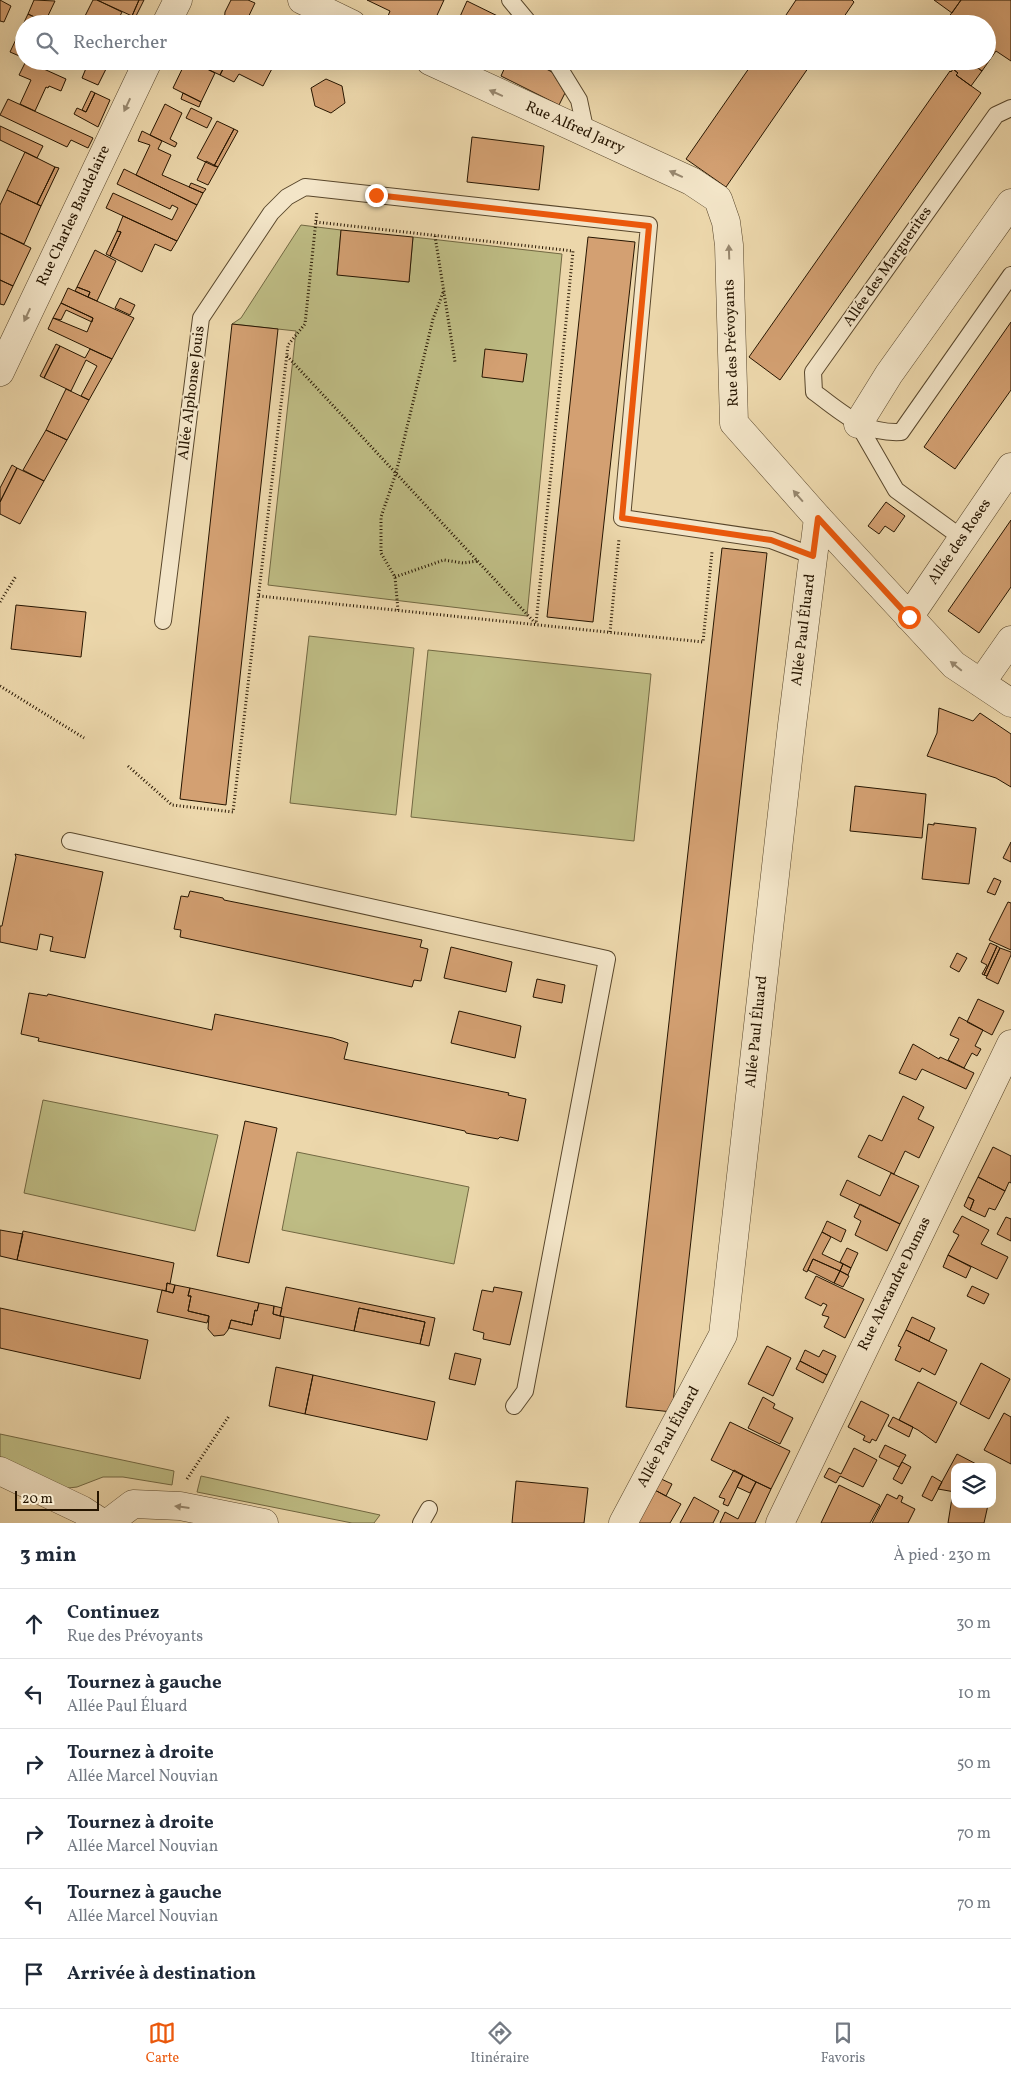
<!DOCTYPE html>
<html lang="fr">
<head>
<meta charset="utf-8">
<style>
	body { margin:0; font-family:Vollkorn,serif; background:#f6f6f7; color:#1f2937 }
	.controls { position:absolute; right:15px; bottom:15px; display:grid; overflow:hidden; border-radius:10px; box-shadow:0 5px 20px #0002 }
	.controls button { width:45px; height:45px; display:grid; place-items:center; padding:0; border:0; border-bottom:1px solid #e0e1e3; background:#fff; color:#1f2937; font:25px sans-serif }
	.scale { position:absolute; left:15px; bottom:12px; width:84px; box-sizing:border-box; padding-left:5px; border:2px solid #261500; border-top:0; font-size:14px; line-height:18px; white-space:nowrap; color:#261500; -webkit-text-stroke:4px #f3e5c8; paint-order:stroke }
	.stop { position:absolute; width:15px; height:15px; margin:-11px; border:4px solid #ea580c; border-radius:50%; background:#fff }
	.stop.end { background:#ea580c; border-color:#fff; box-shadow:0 1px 5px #0008 }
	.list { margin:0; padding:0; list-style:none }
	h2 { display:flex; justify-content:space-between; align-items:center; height:65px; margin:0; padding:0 20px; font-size:21px }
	h2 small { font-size:16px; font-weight:400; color:#747a83 }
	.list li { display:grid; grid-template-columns:32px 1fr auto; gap:15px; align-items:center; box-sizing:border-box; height:70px; padding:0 20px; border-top:1px solid #e0e1e3 }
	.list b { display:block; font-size:19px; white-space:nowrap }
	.list p { margin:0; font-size:16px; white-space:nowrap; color:#747a83 }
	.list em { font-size:16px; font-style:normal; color:#747a83 }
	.icon { flex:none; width:28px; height:28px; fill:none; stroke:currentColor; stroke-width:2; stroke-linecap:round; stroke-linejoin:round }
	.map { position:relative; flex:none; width:1011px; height:1523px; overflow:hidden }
	.search { position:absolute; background:#fff; box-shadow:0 5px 20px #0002; left:15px; right:15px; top:15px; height:55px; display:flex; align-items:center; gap:12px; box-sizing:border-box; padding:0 18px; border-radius:28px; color:#747a83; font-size:19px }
	.sheet { height:485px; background:#fff }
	nav { display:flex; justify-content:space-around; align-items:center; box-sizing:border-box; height:70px; border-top:1px solid #e0e1e3; background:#fff; font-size:14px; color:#747a83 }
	nav a { display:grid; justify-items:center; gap:2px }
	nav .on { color:#ea580c }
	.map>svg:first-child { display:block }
	.green { fill:#bebc84; stroke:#726842 }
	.building { fill:#d3a072; stroke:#261500 }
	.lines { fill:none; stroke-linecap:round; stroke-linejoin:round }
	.lane-casing { stroke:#58462b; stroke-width:18 }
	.street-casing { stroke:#58462b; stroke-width:29 }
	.path { stroke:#261500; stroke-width:3; stroke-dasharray:1 2.5; stroke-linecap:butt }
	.lane { stroke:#f3e5c8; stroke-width:16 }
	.street { stroke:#f3e5c8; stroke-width:28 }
	.oneway { fill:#97876e }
	.route { stroke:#ea580c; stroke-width:6 }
	.labels { text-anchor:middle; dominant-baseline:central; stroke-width:4; stroke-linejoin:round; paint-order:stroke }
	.street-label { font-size:15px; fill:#261500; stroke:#f3e5c8 }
</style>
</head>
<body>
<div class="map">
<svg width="1011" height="1523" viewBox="0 0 1011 1523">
	<rect width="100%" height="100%" fill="#ecd7ab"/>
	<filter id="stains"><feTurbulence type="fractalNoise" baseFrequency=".004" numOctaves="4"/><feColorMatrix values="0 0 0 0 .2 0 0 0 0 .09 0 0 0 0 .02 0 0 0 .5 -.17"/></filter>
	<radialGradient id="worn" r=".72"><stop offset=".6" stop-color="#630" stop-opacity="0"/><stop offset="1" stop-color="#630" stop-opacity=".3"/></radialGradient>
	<path class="green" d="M301 225 341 230 337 274 409 282 413 237 562 254 527 616 268 585 296 331 232 324 241 318Z
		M309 636 414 648 396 815 290 803Z
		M428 650 651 674 634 841 411 817Z
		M43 1100 218 1135 195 1231 24 1193Z
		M297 1152 469 1187 454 1264 282 1230Z
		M0 1434 174 1471 172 1485 123 1477H103L77 1487 60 1489 0 1460Z
		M201 1476 380 1515 374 1523H352L197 1492Z"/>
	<path class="building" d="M0 0 11 6 4 22 0 21Z
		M34 0 55 1 45 22 28 14Z
		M93 0H97L122 12 116 24H81Z
		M97 0H139L132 16Z
		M139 0H144L135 18 132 16Z
		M231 0H248L255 3 245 24H224L225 12Z
		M367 0H444L433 24H416L411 21 410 24H392L386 21 390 11Z
		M796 0H852L854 2 839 24H780Z
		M934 0H961L952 13Z
		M961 0H1011V61L996 51 982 71 968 61H987V24H955L948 18Z
		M467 1 514 24H464L458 21Z
		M28 14 45 22 44 24H24V58L10 52Z
		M26 61 66 79 61 91 49 86 48 88 46 87 35 111 20 104 31 80 19 75Z
		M89 61H110L98 85 82 78Z
		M186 61H191L215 73 201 102 173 88Z
		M206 61H227L220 75 203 67Z
		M227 61H276L263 86 239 74 234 82 220 75Z
		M493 61H531L552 72 565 93 559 105 501 76 505 67Z
		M754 61H813L726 187 686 159Z
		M959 61H968L982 71 971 86 956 75 958 73 953 69Z
		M953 69 958 73 956 75 981 93 780 380 749 357 950 71 951 72Z
		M326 79 342 86 345 103 331 113 315 106 311 88Z
		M91 91 95 93 86 112 82 110Z
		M95 93 110 100 98 127 74 114 77 108 86 112Z
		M183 93 201 102 199 107 181 99Z
		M8 99 93 138 88 148 71 140 67 147 0 115Z
		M165 104 182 113 170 139 177 143 175 147 150 135Z
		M191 108 212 118 207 128 186 118Z
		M217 121 234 129 214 166 197 158Z
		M0 126 43 146 37 158 0 140Z
		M234 129 238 131 218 167 214 166Z
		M142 131 162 141 158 149 171 155 162 175 203 193 197 205 136 175 150 145 138 141Z
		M472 137 544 146 539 190 467 182Z
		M25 152 55 167 37 204 7 190Z
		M206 161 218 167 208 185 197 180Z
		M55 167 59 168 41 206 37 204Z
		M124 169 197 205 177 241 106 208 113 193 172 220 178 208 172 205 170 209 117 184Z
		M191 183 206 189 203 193 189 187Z
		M7 190 41 206 24 244 0 233V205Z
		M123 216 177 241 171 251 155 244 142 272 110 256 121 232 117 231Z
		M341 230 413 237 409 282 337 275Z
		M117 231 121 232 110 256 106 254Z
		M0 233 31 248 13 286 0 280Z
		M588 237 635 242 593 622 547 617Z
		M95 250 116 261 97 301 88 297 90 292 77 287Z
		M0 280 13 286 4 305 0 304Z
		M77 287 90 292 88 297 75 291Z
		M68 288 134 318 112 359 48 329 53 318 87 332 93 318 61 303Z
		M120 298 135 305 130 315 115 308Z
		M61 303 93 318 92 322 66 310 61 320 53 318Z
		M1011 322V390L955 469 924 447Z
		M232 324 278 329 226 805 180 799Z
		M56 344 60 346 44 378 40 376Z
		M60 346 85 358 90 349 112 359 89 400 81 396 97 366 86 360 71 391 44 378Z
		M485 349 527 354 523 382 482 377Z
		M66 389 89 400 67 440 46 430Z
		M46 430 67 440 44 481 23 470Z
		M12 465 17 468 0 502V488Z
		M17 468 44 481 20 524 0 514V502Z
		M886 502 905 516 894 532 885 526 879 534 868 526Z
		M1011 520V587L979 633 948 611Z
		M722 548 767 553 672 1412 626 1407Z
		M16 605 86 612 81 657 11 649Z
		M939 708 973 721 980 713 1011 734V787L996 778 927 756 937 733Z
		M855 786 926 794 922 838 850 831Z
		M934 823 976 828 969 884 922 879 928 824 934 825Z
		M1011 842V862L1003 858Z
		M15 854 103 872 85 958 50 951 53 937 40 934 37 950 0 942V926H2L16 857Z
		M994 878 1001 881 995 895 987 892Z
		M190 891 223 898 224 900 422 940 420 947 428 949 421 981 414 980 412 987 180 937 181 930 174 929 181 896 188 897Z
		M1008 902 1011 903V950L989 940Z
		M990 943 997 946 984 975 982 974 987 965 981 962Z
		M997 946 1000 948 987 976 984 975Z
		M451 947 512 962 506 992 444 978Z
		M1000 948 1011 952V955L998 984 986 978Z
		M957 953 967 958 959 972 950 967Z
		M537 979 565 985 562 1003 533 997Z
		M29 993 47 996 48 994 212 1030 215 1014 333 1038 348 1043 344 1059 509 1093 508 1095 526 1099 518 1141 500 1137 498 1139 466 1133 465 1131 38 1041 39 1038 21 1034Z
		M978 999 1004 1011 992 1035 967 1022Z
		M459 1011 521 1026 515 1058 451 1043Z
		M959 1017 983 1030 975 1046 981 1049 977 1056 972 1053 964 1068 948 1060 959 1039 950 1035Z
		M913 1044 939 1059 940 1057 974 1073 966 1089 922 1069 916 1080 899 1073Z
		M903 1096 924 1107 918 1119 934 1127 919 1158 905 1151 894 1174 858 1157 869 1135 882 1141Z
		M245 1121 277 1128 249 1263 217 1256Z
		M993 1147 1011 1156V1183L1009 1182 1005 1191 978 1177Z
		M891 1173 919 1186 900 1224 840 1195 847 1180 880 1196Z
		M978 1177 1005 1191 995 1210 989 1208 985 1217 970 1210 974 1200 968 1197Z
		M968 1197 974 1200 970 1210 964 1206Z
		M860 1204 900 1224 887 1251 855 1235 861 1221 854 1217Z
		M962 1216 989 1230 981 1244 1008 1257 997 1279 948 1255 959 1235 953 1232Z
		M1006 1217 1011 1219V1241L997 1234Z
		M827 1221 846 1230 841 1242 822 1232Z
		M0 1230 23 1234 17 1260 0 1256Z
		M23 1231 174 1263 170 1284 167 1283 166 1291 17 1260Z
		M822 1232 831 1237 822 1254 843 1264 840 1271 813 1259 807 1272 803 1270Z
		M847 1248 858 1253 851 1268 840 1262Z
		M948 1255 971 1267 966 1278 943 1267Z
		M813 1259 840 1271 834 1283 808 1270Z
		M843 1264 851 1268 848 1275 840 1271Z
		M840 1271 849 1276 843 1287 834 1283Z
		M816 1276 864 1299 845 1338 824 1327 829 1317 822 1315 827 1305 823 1303 821 1306 805 1298Z
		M167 1283 175 1285 173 1293 166 1291Z
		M175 1285 190 1288 188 1296H191L188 1311 209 1316 207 1323 157 1312 162 1290 173 1293Z
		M972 1286 989 1294 984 1304 967 1296Z
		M286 1287 435 1318 429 1346 420 1344 425 1322 359 1308 354 1331 280 1316Z
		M494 1287 522 1292 510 1345 483 1339 484 1333 473 1330 482 1290 493 1292Z
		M190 1288 259 1303 257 1311 255 1310 252 1325 231 1320 228 1330 224 1335 214 1336 208 1329 209 1316 188 1311 191 1296H188Z
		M259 1303 274 1306 273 1314 284 1317 280 1339 229 1328 231 1320 252 1325 255 1310 257 1311Z
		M274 1306 282 1308 280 1316 273 1314Z
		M0 1308 148 1340 140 1379 0 1348Z
		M359 1308 425 1322 420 1344 354 1331Z
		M912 1317 935 1328 929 1341 906 1330Z
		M906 1330 947 1350 935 1375 922 1368 920 1372 895 1360 901 1347 898 1346Z
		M767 1346 791 1358 773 1396 748 1384Z
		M805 1350 819 1357 823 1350 836 1356 827 1375 800 1361Z
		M455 1353 481 1359 475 1385 449 1379Z
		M800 1361 827 1375 823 1383 796 1369Z
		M981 1363 1010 1379 989 1419 960 1404Z
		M276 1367 313 1375 305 1414 269 1406Z
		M313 1375 435 1402 427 1440 305 1414Z
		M918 1382 957 1402 936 1443 918 1430 899 1420Z
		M763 1397 775 1404 773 1408 793 1418 780 1444 748 1428Z
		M861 1401 889 1415 876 1441 872 1439 870 1443 863 1440 865 1436 848 1427Z
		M1004 1413 1011 1417V1464L984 1450Z
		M893 1417 913 1427 909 1437 888 1426Z
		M730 1422 790 1451 771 1489 711 1460Z
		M885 1445 906 1455 899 1467 879 1457Z
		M854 1448 877 1460 863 1487 840 1476 836 1483 824 1477 829 1468 841 1474Z
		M957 1454 982 1467H955V1492L938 1489Z
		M902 1462 911 1467 902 1484 893 1479Z
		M734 1470 743 1475 728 1506 723 1504 725 1499 719 1497Z
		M743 1475 756 1482 750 1493 737 1487Z
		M932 1476 942 1482 932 1501 922 1496Z
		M657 1477 672 1484 666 1496 651 1488Z
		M516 1481 588 1488 584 1523H512Z
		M756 1482 771 1489 755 1523H720L725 1512 738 1519Z
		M839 1485 880 1505 870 1523H821Z
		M651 1488 681 1504 670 1523H640L634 1520Z
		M887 1494 897 1499 899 1495 903 1497 901 1502 915 1509 908 1523H872Z
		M694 1497 719 1511 713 1523H680Z
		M952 1498 955 1499V1504L988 1505 984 1523H948Z"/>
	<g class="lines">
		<defs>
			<path id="lane" d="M510 0 530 24
				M555 61 579 100 586 133
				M1011 108 996 115 813 372 814 392C843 413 863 434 901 432L1011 275
				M858 424 896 490 962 538
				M163 621 201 318 271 213 287 197 305 187 649 225 622 518 771 540 813 556
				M70 841 607 959 525 1391 514 1406
				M421 1523 429 1509"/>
			<path id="street" d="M302 0 352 24
				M166 24 178 0
				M430 61 691 181 718 199 726 222 729 245 734 423 818 518 954 665 1011 703
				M0 372 148 61
				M858 424 889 374 1011 203
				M909 617 1011 467
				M981 683 1011 640
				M0 1471 82 1510 102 1523
				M108 1523 133 1504 180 1506 264 1523
				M623 1523 723 1335 792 725 818 518
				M780 1523 1011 1044"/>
		</defs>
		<use href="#lane" class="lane-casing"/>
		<use href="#street" class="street-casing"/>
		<path class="path" d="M316 222 573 251 536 624
			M435 236 455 362
			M287 356 536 624
			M395 577 444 560 463 563 477 561
			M259 596 703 642 712 552
			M0 602 16 576
			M398 610 395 577 381 553V517L396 473 433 319 444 290
			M610 632 619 539
			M0 686 84 738
			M128 766 172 805 233 812 288 345 305 324 317 211
			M187 1479 229 1416"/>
		<use href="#lane" class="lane"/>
		<use href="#street" class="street"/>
	</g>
	<defs><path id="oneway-solid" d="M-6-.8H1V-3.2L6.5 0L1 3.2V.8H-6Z" transform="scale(1.25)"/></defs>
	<g class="oneway">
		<use href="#oneway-solid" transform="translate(496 93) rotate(-156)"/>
		<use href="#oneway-solid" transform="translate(127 105) rotate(115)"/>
		<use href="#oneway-solid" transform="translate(676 174) rotate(-155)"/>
		<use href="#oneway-solid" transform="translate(729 252) rotate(-92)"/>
		<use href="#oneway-solid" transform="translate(27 315) rotate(115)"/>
		<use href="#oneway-solid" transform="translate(798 496) rotate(-131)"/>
		<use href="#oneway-solid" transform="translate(956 666) rotate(-141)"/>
		<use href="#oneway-solid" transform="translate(182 1507) rotate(-173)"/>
	</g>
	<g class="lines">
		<path class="route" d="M376 195 649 226 622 518 771 540 813 556 818 518 909 617"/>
	</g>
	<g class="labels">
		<g class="street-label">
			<text transform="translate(575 128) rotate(24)">Rue Alfred Jarry</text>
			<text transform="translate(74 216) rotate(-65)">Rue Charles Baudelaire</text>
			<text transform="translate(888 267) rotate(-55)">Allée des Marguerites</text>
			<text transform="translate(732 343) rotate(-92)">Rue des Prévoyants</text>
			<text transform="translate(192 393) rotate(-83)">Allée Alphonse Jouis</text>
			<text transform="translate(960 542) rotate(-56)">Allée des Roses</text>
			<text transform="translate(804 630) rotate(-83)">Allée Paul Éluard</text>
			<text transform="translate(757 1032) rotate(-84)">Allée Paul Éluard</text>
			<text transform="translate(895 1284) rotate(-64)">Rue Alexandre Dumas</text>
			<text transform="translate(669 1437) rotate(-61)">Allée Paul Éluard</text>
		</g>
	</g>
	<rect width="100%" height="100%" filter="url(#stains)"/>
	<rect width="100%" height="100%" fill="url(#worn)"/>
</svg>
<div class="controls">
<button><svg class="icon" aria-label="layers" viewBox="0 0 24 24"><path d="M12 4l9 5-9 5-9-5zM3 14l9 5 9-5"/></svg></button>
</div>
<div class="scale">20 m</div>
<div class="stop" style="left:909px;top:617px"></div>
<div class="stop end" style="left:376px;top:195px"></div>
<div class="search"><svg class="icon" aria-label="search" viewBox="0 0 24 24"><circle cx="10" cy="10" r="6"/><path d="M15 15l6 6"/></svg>Rechercher</div>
</div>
<section class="sheet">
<h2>3 min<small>À pied · 230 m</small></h2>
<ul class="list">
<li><svg class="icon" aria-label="ahead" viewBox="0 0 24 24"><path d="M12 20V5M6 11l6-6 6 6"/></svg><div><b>Continuez</b><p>Rue des Prévoyants</p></div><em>30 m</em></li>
<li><svg class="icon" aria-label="left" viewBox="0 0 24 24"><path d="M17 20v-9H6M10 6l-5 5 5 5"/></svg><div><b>Tournez à gauche</b><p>Allée Paul Éluard</p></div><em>10 m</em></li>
<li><svg class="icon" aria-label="right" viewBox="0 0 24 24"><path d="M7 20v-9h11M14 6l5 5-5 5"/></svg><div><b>Tournez à droite</b><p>Allée Marcel Nouvian</p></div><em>50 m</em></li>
<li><svg class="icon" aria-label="right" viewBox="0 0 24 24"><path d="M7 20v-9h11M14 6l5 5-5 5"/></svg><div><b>Tournez à droite</b><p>Allée Marcel Nouvian</p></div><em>70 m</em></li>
<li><svg class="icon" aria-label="left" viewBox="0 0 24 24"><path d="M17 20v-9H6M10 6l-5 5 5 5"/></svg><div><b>Tournez à gauche</b><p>Allée Marcel Nouvian</p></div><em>70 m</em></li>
<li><svg class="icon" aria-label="arrive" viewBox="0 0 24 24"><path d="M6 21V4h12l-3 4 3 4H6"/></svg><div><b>Arrivée à destination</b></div></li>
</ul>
</section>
<nav>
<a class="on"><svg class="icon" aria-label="map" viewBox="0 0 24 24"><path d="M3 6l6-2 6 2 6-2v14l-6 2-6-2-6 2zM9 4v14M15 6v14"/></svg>Carte</a>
<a><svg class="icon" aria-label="directions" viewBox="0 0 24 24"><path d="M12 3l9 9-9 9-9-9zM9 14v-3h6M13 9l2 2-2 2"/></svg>Itinéraire</a>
<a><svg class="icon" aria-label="saved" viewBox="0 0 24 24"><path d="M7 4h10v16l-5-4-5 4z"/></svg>Favoris</a>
</nav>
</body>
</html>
